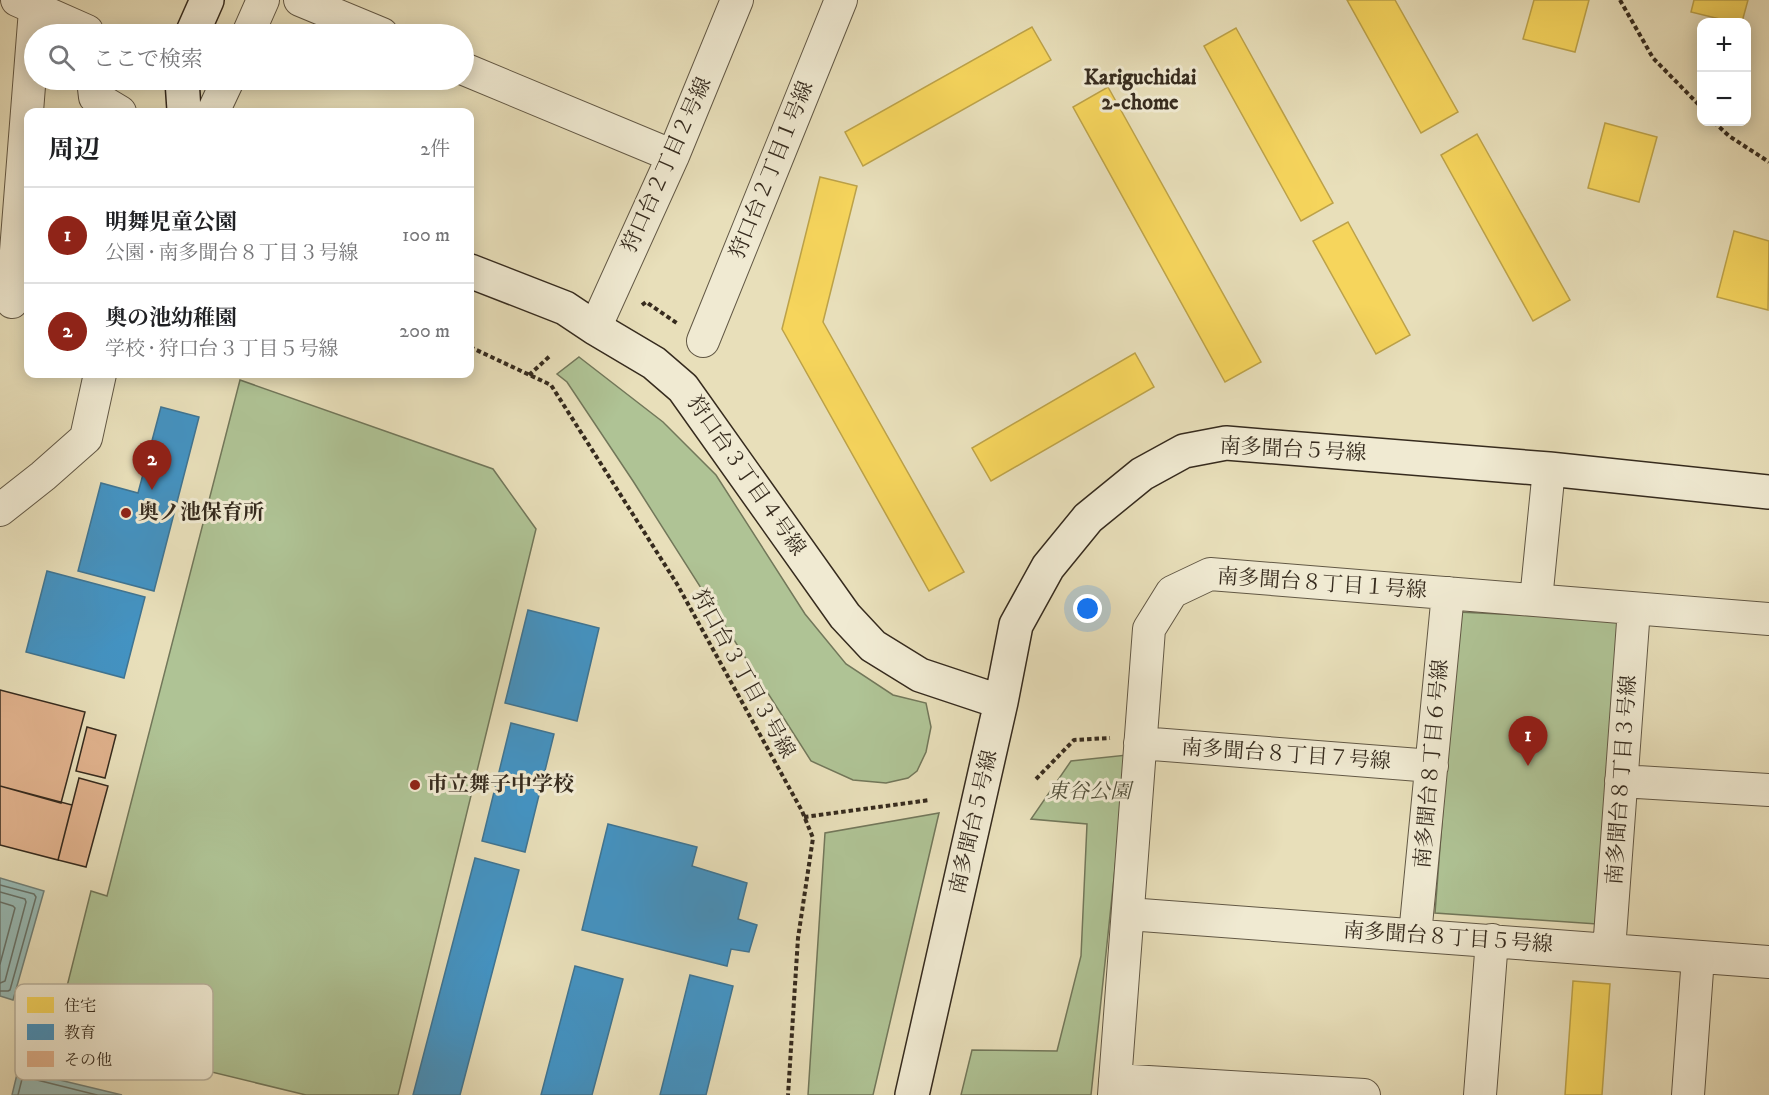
<!DOCTYPE html>
<html lang="ja">
<head>
<meta charset="utf-8">
<style>
	body { margin:0; font-family:"IM FELL DW Pica","Noto Serif JP",serif; background:#f6f6f6; color:#202124 }
	.controls { position:absolute; right:18px; top:18px; display:grid; overflow:hidden; border-radius:12px; box-shadow:0 3px 15px #0003 }
	.controls button { width:54px; height:54px; display:grid; place-items:center; padding:0; border:0; border-bottom:2px solid #e0e0e0; background:#fff; color:#202124; font:30px sans-serif }
	.you { position:absolute; left:1088px; top:609px; width:21px; height:21px; margin:-15px; border:4px solid #fff; border-radius:50%; background:#1a73e8; box-shadow:0 0 0 9px #1a73e833 }
	.badge { display:grid; place-items:center; width:39px; height:39px; border-radius:50%; background:#8f2418; color:#fff; font-size:20px; font-weight:700 }
	.pin { position:absolute; translate:-50% -50px; filter:drop-shadow(0 2px 3px #0008) }
	.pin::after { content:''; position:absolute; top:32px; width:21px; height:18px; background:inherit; clip-path:polygon(0 0,100% 0,50% 100%) }
	.list { margin:0; padding:0; list-style:none }
	h2 { display:flex; justify-content:space-between; align-items:center; height:78px; margin:0; padding:0 24px; font-size:26px }
	h2 small { font-size:20px; font-weight:400; color:#757577 }
	.list li { display:grid; grid-template-columns:39px 1fr auto; gap:18px; align-items:center; box-sizing:border-box; height:96px; padding:0 24px; border-top:2px solid #e0e0e0 }
	.list b { display:block; font-size:22px; white-space:nowrap }
	.list p { margin:0; font-size:20px; white-space:nowrap; color:#757577 }
	.list em { font-size:20px; font-style:normal; color:#757577 }
	.icon { flex:none; width:33px; height:33px; fill:none; stroke:currentColor; stroke-width:2; stroke-linecap:round; stroke-linejoin:round }
	.map { position:relative; flex:none; width:1769px; height:1095px; overflow:hidden }
	.search { position:absolute; background:#fff; box-shadow:0 3px 15px #0003; left:24px; top:24px; width:450px; height:66px; display:flex; align-items:center; gap:15px; box-sizing:border-box; padding:0 21px; border-radius:33px; color:#757577; font-size:22px }
	.panel { position:absolute; background:#fff; box-shadow:0 3px 15px #0003; left:24px; top:108px; width:450px; height:270px; border-radius:12px }
	.map>svg:first-child { display:block }
	.green { fill:#afc395; stroke:#72775a; stroke-width:1.5 }
	.water { fill:#98bbb6; stroke:#718179; stroke-width:1.5 }
	.homes { fill:#f6d55c; stroke:#bca249; stroke-width:1.5 }
	.schools { fill:#4393c3; stroke:#3f7492; stroke-width:1.5 }
	.lines { fill:none; stroke-linecap:round; stroke-linejoin:round }
	.shore { stroke:#67736a; stroke-width:1.5 }
	.building { fill:#e0b28d; stroke:#362b1e; stroke-width:1.5 }
	.street-casing { stroke:#625845; stroke-width:34 }
	.secondary-casing { stroke:#362b1e; stroke-width:36 }
	.path { stroke:#362b1e; stroke-width:4; stroke-dasharray:4.5 3; stroke-linecap:butt }
	.street { stroke:#f0ead2; stroke-width:32 }
	.secondary { stroke:#f0ead2; stroke-width:33 }
	.poi-dot { fill:#8f2418; stroke:#f0ead2; stroke-width:2 }
	.labels { text-anchor:middle; dominant-baseline:central; stroke-width:6; stroke-linejoin:round; paint-order:stroke }
	.street-label { font-size:21px; fill:#362b1e; stroke:#f0ead2 }
	.poi-label { font-size:21px; font-weight:bold; fill:#362b1e; stroke:#f0ead2; text-anchor:start }
	.park-label { font-size:21px; font-style:italic; fill:#54513c; stroke:#f0ead2 }
	.neighbourhood-label { font-size:22px; font-weight:bold; fill:#362b1e; stroke:#f0ead2 }
	.key { fill:#f0ead2; stroke:#b8b19c; stroke-width:1.5 }
	.key-label { font-size:16px; fill:#362b1e }
</style>
</head>
<body>
<div class="map">
<svg width="1769" height="1095" viewBox="0 0 1769 1095">
	<rect width="100%" height="100%" fill="#e8dfba"/>
	<filter id="stains"><feTurbulence type="fractalNoise" baseFrequency=".00333" numOctaves="4"/><feColorMatrix values="0 0 0 0 .2 0 0 0 0 .09 0 0 0 0 .02 0 0 0 .5 -.17"/></filter>
	<radialGradient id="worn" r=".72"><stop offset=".6" stop-color="#630" stop-opacity="0"/><stop offset="1" stop-color="#630" stop-opacity=".3"/></radialGradient>
	<path class="green" d="M579 357 663 422 716 475 805 614 846 664 893 695 926 703 931 727 926 752 917 771 908 778 886 783 853 780 811 761 633 481 567 382 557 374Z
		M240 380 493 469 536 529 398 1095H306L55 1034 91 891 107 896Z
		M1458 612 1621 620 1597 924 1435 913Z
		M1127 755 1091 1095H961L972 1050 1057 1051 1081 956 1087 824 1031 819 1071 761Z
		M939 813 873 1095H808L825 833Z"/>
	<path class="water" d="M0 878 44 891 13 1000 0 996Z
		M18 1070 122 1095H12Z"/>
	<path class="homes" d="M1347 0H1395L1458 112 1421 133Z
		M1534 0H1589L1575 52 1523 39Z
		M1694 0H1748L1742 22H1732L1691 12Z
		M1032 27 1051 60 863 166 845 132Z
		M1236 28 1333 203 1301 221 1204 46Z
		M1108 87 1261 362 1225 382 1073 107Z
		M1605 123 1657 137 1639 202 1588 188Z
		M1477 134 1570 300 1533 321 1441 155Z
		M820 177 857 186 823 322 964 572 929 591 782 329Z
		M1348 222 1410 335 1376 354 1313 241Z
		M1734 231 1769 241 1768 310 1717 297Z
		M1135 353 1154 387 991 481 972 448Z
		M1573 981 1610 984 1602 1095H1565Z"/>
	<path class="schools" d="M161 407 199 417 154 591 78 571 101 483 138 493Z
		M47 571 145 597 124 678 26 652Z
		M528 610 599 628 577 721 505 703Z
		M511 723 554 734 525 852 482 841Z
		M608 824 697 847 692 866 747 883 738 919 757 925 749 952 731 949 727 966 582 930Z
		M475 858 519 870 460 1095H413Z
		M575 966 623 979 592 1095H541Z
		M690 975 733 986 706 1095H660Z"/>
	<g class="lines">
		<path class="shore" d="M0 885 34 894 36 897 10 990 8 991H0
			M0 892 25 899 26 902 5 981 0 983
			M0 902 13 906 15 908 0 964
			M18 1095 22 1079 25 1077 97 1095"/>
	</g>
	<path class="building" d="M0 690 85 712 61 803 0 786Z
		M87 727 116 735 105 778 76 771Z
		M79 778 108 786 86 867 58 860Z
		M0 786 72 805 58 860 0 845Z"/>
	<g class="lines">
		<defs>
			<path id="street" d="M17 0 87 31 88 34
				M300 0 382 34
				M248 34 263 0
				M464 69 673 156
				M93 80 95 97 120 112
				M213 112 228 80
				M12 302 35 10
				M595 328 673 156 737 0
				M703 341 841 0
				M0 510 43 476 86 438 100 374
				M1536 600 1549 469
				M1140 743 1432 766
				M1621 781 1769 790
				M1128 914 1769 962
				M1415 935 1448 593
				M1609 950 1634 609
				M1115 1080 1364 1095
				M1114 1095 1149 629 1172 592 1210 574 1769 619
				M1480 1095 1492 940
				M1688 1095 1698 957"/>
			<path id="secondary" d="M192 34 207 0
				M182 80 184 110 185 112
				M470 271 565 308 595 328 654 363 683 388 845 616 873 646 920 675 1001 702
				M912 1095 1001 702 1016 625 1048 567 1088 518 1142 474 1184 451 1226 443 1549 469 1769 492"/>
		</defs>
		<use href="#street" class="street-casing"/>
		<use href="#secondary" class="secondary-casing"/>
		<path class="path" d="M1620 0 1653 58 1702 108
			M1714 122 1729 136 1769 162
			M642 305 646 302 678 324
			M470 347 551 385 677 584 802 811 813 838 798 938 788 1095
			M529 375 551 355
			M1036 779 1074 740 1110 738
			M804 817 930 800"/>
		<use href="#street" class="street"/>
		<use href="#secondary" class="secondary"/>
	</g>
	<g class="poi-dot">
		<circle cx="126" cy="513" r="6"/>
		<circle cx="415" cy="785" r="6"/>
	</g>
	<g class="labels">
		<g class="street-label">
			<text transform="translate(667 165) rotate(-66)">狩口台２丁目２号線</text>
			<text transform="translate(772 170) rotate(-68)">狩口台２丁目１号線</text>
			<text transform="translate(1293 450) rotate(3)">南多聞台５号線</text>
			<text transform="translate(746 476) rotate(55)">狩口台３丁目４号線</text>
			<text transform="translate(1322 584) rotate(4)">南多聞台８丁目１号線</text>
			<text transform="translate(743 674) rotate(61)">狩口台３丁目３号線</text>
			<text transform="translate(1286 755) rotate(4)">南多聞台８丁目７号線</text>
			<text transform="translate(1432 764) rotate(-85)">南多聞台８丁目６号線</text>
			<text transform="translate(1622 780) rotate(-86)">南多聞台８丁目３号線</text>
			<text transform="translate(974 822) rotate(-77)">南多聞台５号線</text>
			<text transform="translate(1448 938) rotate(4)">南多聞台８丁目５号線</text>
		</g>
		<g class="poi-label">
			<text x="138" y="513">奥ノ池保育所</text>
			<text x="427" y="785">市立舞子中学校</text>
		</g>
		<g class="park-label">
			<text x="1089" y="792">東谷公園</text>
		</g>
		<g class="neighbourhood-label">
			<text x="1140" y="77">Kariguchidai<tspan x="1140" dy="25">2-chome</tspan></text>
		</g>
	</g>
	<rect x="15" y="984" width="198" height="96" rx="9" class="key"/>
	<rect x="27" y="997" width="27" height="16" fill="#f6d55c"/>
	<rect x="27" y="1024" width="27" height="16" fill="#4393c3"/>
	<rect x="27" y="1051" width="27" height="16" fill="#e0b28d"/>
	<g class="key-label">
		<text x="64" y="1011">住宅</text>
		<text x="64" y="1038">教育</text>
		<text x="64" y="1065">その他</text>
	</g>
	<rect width="100%" height="100%" filter="url(#stains)"/>
	<rect width="100%" height="100%" fill="url(#worn)"/>
</svg>
<div class="controls">
<button>+</button>
<button>−</button>
</div>
<div class="you"></div>
<div class="pin badge" style="left:1528px;top:766px">1</div>
<div class="pin badge" style="left:152px;top:490px">2</div>
<div class="search"><svg class="icon" aria-label="search" viewBox="0 0 24 24"><circle cx="10" cy="10" r="6"/><path d="M15 15l6 6"/></svg>ここで検索</div>
<section class="panel">
<h2>周辺<small>2件</small></h2>
<ul class="list">
<li><span class="badge">1</span><div><b>明舞児童公園</b><p>公園 · 南多聞台８丁目３号線</p></div><em>100 m</em></li>
<li><span class="badge">2</span><div><b>奥の池幼稚園</b><p>学校 · 狩口台３丁目５号線</p></div><em>200 m</em></li>
</ul>
</section>
</div>
</body>
</html>
